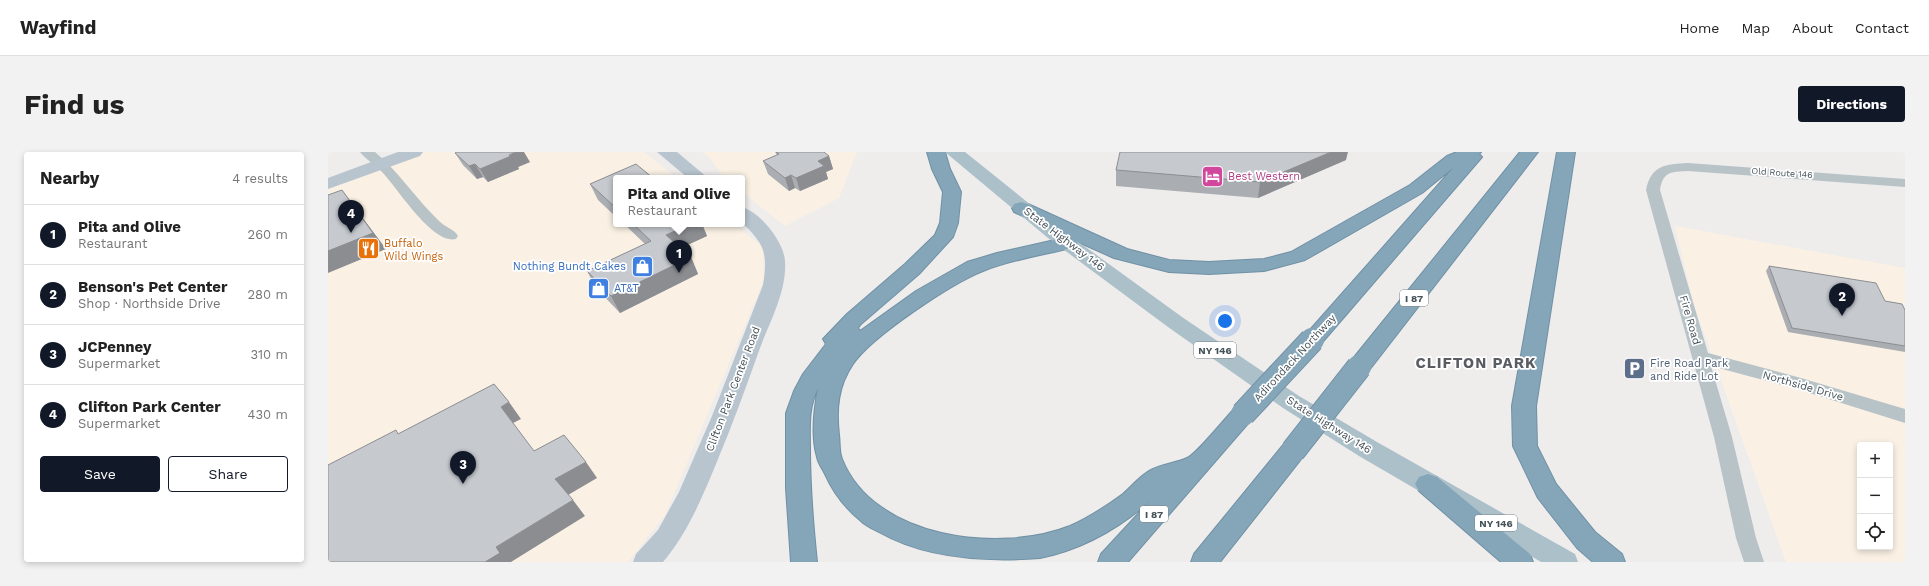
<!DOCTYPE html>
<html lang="en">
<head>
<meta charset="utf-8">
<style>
	body { margin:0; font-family:"Work Sans",sans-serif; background:#f2f2f2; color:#222 }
	.controls { position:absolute; right:12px; bottom:12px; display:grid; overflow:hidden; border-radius:4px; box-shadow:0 2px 6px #0003 }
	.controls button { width:36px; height:36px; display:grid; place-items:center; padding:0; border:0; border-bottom:1px solid #e0e0e0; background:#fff; color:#222; font:20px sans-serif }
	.you { position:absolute; left:897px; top:169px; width:14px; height:14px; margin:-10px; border:3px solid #fff; border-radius:50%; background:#1a73e8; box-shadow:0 0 0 6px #1a73e833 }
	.badge { display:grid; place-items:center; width:26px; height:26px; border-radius:50%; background:#111827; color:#fff; font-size:13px; font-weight:700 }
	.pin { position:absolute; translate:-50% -33px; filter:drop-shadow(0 1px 2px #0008) }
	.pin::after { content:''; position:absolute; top:21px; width:14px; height:12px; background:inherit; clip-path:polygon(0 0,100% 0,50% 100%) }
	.popup { position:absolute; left:285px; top:23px; width:132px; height:52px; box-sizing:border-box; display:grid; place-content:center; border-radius:4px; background:#fff; filter:drop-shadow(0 1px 3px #0005); font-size:13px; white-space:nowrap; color:#767676 }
	.popup b { font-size:15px; color:#222 }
	.popup::after { content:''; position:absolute; left:50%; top:100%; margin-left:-8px; border:8px solid transparent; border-top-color:#fff }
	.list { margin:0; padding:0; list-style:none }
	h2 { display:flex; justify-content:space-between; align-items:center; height:52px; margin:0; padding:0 16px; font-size:17px }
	h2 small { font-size:13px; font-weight:400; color:#767676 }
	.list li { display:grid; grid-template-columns:26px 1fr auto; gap:12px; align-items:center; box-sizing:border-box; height:60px; padding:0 16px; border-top:1px solid #e0e0e0 }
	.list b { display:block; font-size:15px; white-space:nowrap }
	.list p { margin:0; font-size:13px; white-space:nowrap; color:#767676 }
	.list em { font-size:13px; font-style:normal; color:#767676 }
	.actions { display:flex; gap:8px; padding:12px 16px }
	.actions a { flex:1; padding:9px 0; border:1px solid #111827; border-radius:4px; text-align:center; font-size:14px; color:#111827 }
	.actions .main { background:#111827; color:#fff }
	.icon { flex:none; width:22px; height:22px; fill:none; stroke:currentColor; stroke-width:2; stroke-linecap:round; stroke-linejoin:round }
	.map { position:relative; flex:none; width:1577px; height:410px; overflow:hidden; border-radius:4px }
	header { display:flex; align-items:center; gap:24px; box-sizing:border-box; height:56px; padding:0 20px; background:#fff; border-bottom:1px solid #e0e0e0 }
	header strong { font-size:19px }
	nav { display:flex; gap:22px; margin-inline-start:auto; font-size:14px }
	.intro { display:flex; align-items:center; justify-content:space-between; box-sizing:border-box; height:96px; padding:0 24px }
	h1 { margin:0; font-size:28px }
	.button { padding:10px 18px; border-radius:4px; background:#111827; color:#fff; font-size:14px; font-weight:700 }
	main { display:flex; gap:24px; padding:0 24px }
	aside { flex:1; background:#fff; border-radius:4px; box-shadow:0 2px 6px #0003 }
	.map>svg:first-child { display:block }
	.commercial { fill:#faf1e4; fill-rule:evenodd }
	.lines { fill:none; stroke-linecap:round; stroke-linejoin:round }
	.highway-casing { stroke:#7091a5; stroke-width:2 }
	.street { fill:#b8c3c8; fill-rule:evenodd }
	.secondary { fill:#b8c5ce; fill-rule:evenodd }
	.primary { fill:#acc0ca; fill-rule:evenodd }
	.highway { fill:#85a6b9; fill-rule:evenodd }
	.highway-bridge-casing { stroke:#7091a5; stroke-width:26; stroke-linecap:butt }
	.highway-bridge { stroke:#85a6b9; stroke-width:24 }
	.wall { fill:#aaaeb2 }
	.shaded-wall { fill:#8b8d91 }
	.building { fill:#c6cacf; stroke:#8b8d91 }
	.labels { text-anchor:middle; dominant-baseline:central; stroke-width:3.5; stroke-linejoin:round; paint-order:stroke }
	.far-street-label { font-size:9px; fill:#455258; stroke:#fff }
	.shield { fill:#fff; stroke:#7d868a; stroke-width:1 }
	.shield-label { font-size:10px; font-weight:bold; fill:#455258 }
	.hotel-label { font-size:11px; fill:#b23c85; stroke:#fff; text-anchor:start }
	.street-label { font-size:11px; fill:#455258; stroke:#fff }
	.food-label { font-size:11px; fill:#c56008; stroke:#fff; text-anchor:start }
	.shop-label { font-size:11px; fill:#366cbe; stroke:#fff; text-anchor:end }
	.service-label { font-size:11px; fill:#4e5e75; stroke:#fff; text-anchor:start }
	.district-label { font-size:15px; font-weight:bold; letter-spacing:1px; fill:#595d61; stroke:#fff }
</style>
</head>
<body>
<header>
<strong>Wayfind</strong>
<nav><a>Home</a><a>Map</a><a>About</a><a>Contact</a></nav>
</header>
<div class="intro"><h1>Find us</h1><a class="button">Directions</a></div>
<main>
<aside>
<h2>Nearby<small>4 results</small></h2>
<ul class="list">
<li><span class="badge">1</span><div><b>Pita and Olive</b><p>Restaurant</p></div><em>260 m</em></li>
<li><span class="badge">2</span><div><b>Benson's Pet Center</b><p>Shop · Northside Drive</p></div><em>280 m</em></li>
<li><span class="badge">3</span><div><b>JCPenney</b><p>Supermarket</p></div><em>310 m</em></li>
<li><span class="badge">4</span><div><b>Clifton Park Center</b><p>Supermarket</p></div><em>430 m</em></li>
</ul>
<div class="actions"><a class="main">Save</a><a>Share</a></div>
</aside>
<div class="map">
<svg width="1577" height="410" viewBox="0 0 1577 410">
	<rect width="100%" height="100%" fill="#efecec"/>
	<path class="commercial" d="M96 0H316L349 26H288V72H406L435 95 436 128 337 363 300 410H0V35Z
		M374 0H529L511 46 457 74 414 40V26H396L382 6Z
		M1347 74 1577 116V410H1458L1365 150ZM1532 293H1562V395H1532Z"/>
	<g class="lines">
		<defs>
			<path id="highway" d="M599 0H617L622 17 633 40 630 71 625 85 591 122 533 172 530 176 532 179 588 139 639 110 669 101 740 85 686 60 684 56 686 52 693 50 700 52 799 97 841 108 881 110 936 107 963 100 1082 33 1119 4 1129 0H1153L1151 2 1154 5 992 193 984 196 976 193 973 188 1126 15 1094 41 977 108 936 119 881 122 841 120 786 106 748 89 750 91 747 95C716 103 684 107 655 119 624 131 543 185 525 212 510 234 508 257 511 283 512 290 511 300 514 307 546 387 671 402 742 374 760 366 780 353 795 342 804 334 813 323 823 318 834 312 848 311 859 306 868 303 898 265 907 256L915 253 923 256 927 262 923 268 800 410H770L773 402 821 350C790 377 752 398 712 406 658 410 598 407 551 380 545 377 538 374 533 369 517 356 505 340 497 322 494 316 490 311 489 305 483 285 486 257 490 236 480 256 482 275 482 296 482 334 485 372 489 410H463L458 336V261L466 239 475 222 498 192 495 187 519 162 577 112 607 83 612 71 615 40 604 17Z
				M1192 0H1210L1039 221 1031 223 1023 221 1020 215 1023 209Z
				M1229 0H1247L1208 254 1209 294 1228 332 1267 380 1294 402 1297 410H1265L1249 396 1210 346 1185 294 1184 254Z
				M965 289 974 292 977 299 974 306 892 410H863L866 402 956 292Z
				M1100 322 1109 325 1202 402 1205 410H1173L1091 339 1087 332 1091 325Z"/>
		</defs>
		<use href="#highway" class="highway-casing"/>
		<path class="street" d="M32 0H47C72 21 88 47 111 69 117 75 126 77 130 84L128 87C105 93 70 37 55 21 48 13 38 8 32 0Z
			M1360 11 1577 27V35L1360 19C1343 20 1335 19 1332 38L1380 201 1473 226 1577 257V271L1472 238 1383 214 1404 285 1428 386 1436 410H1416L1408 386 1386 285 1318 38C1323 13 1338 12 1360 11Z"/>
		<path class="secondary" d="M70 0H95L92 4 0 37V26Z
			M329 0H349L380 26H360Z
			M414 55C432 60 456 90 457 109 459 139 442 169 432 196 418 235 404 274 388 312 374 346 359 382 335 410H305L308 402 330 378 351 340 384 264 435 133C440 102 437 92 414 71Z"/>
		<path class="primary" d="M617 0H637L734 78 854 165 971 244 1049 290 1247 402 1250 410H1213L1031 304 955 256 840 175 720 86Z"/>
		<use href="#highway" class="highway"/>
		<defs>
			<path id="highway-bridge" d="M915 262 984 188
				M965 299 1031 215"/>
		</defs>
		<use href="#highway-bridge" class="highway-bridge-casing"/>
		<use href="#highway-bridge" class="highway-bridge"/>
	</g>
	<path class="wall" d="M447 0 501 4 505 17 498 20 500 27 472 39 467 36 461 39 440 22 435 9 449 3Z
		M127 1 202 10 190 15 191 17 160 30 155 25 149 27 135 13Z
		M1018 8 930 46 788 34V18Z
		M288 26V65L270 48 262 32Z
		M296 72H374L379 84 353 96 363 105 370 122 292 161 268 136 259 119 317 92Z
		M1441 114 1557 149 1577 158V200L1460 180 1438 119Z"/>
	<path class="shaded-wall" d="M188 0H196L202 10 190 15 191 17 160 30 152 17Z
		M1003 0H1020L1018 8 930 46 932 30Z
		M501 4 505 17 498 20 500 27 472 39 468 26 490 9Z
		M147 12 155 25 149 27 141 14Z
		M463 23 467 36 461 39 457 26Z
		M14 38 58 97 0 121V99Z
		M362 72H374L379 84 346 99 338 83Z
		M363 105 370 122 292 161 283 144Z
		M181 250 193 267 185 271 173 255Z
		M258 310 269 326 240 343 227 327Z
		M245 348 257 364 183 410H157L168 395Z"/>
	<path class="building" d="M129 0H188L181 3 183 4 152 17 147 12 141 14 127 1Z
		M448 0H496L501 4 490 9 496 14 468 26 463 23 457 26 435 9 451 2Z
		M792 0H1003L932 30 788 18Z
		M308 12 325 26H288V56L262 32Z
		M14 38 45 81 0 99V43Z
		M305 72H362L338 83 363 105 283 144 259 119 323 89Z
		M1441 114 1548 131 1557 149 1574 152 1577 158V194L1464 176Z
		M166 232 181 250 173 255 206 299 236 283 258 310 227 327 245 348 168 395 172 401 157 410H0V313L68 278 70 282Z"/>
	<defs>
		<symbol id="hotel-square" viewBox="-11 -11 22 22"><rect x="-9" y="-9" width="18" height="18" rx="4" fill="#d1479c" stroke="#fff"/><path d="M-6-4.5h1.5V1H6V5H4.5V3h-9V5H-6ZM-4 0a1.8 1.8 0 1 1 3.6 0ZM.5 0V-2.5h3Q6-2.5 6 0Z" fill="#fff"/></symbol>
		<symbol id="restaurant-square" viewBox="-11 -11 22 22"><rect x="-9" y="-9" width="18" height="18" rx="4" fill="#e8710a" stroke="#fff"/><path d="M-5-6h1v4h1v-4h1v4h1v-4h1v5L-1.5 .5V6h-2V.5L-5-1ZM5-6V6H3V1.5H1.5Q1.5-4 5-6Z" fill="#fff"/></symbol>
		<symbol id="shop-square" viewBox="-11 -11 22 22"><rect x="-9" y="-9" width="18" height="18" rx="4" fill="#3f7fe0" stroke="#fff"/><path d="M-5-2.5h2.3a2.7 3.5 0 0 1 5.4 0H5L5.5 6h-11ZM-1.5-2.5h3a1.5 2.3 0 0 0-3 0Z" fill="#fff"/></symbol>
		<symbol id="parking-square" viewBox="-11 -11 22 22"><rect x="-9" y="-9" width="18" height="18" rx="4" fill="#5c6f8a" stroke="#fff"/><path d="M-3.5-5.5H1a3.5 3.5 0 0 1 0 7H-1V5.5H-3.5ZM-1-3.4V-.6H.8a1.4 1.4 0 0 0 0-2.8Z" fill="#fff"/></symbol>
	</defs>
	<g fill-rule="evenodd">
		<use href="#hotel-square" x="872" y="12" width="25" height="25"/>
		<use href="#restaurant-square" x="28" y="84" width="25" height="25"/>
		<use href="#shop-square" x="302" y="102" width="25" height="25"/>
		<use href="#shop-square" x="258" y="124" width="25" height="25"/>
		<use href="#parking-square" x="1294" y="204" width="25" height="25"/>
	</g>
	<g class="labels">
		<g class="far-street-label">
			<text transform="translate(1454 21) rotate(4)">Old Route 146</text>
		</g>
		<g class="shield">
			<rect x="1072" y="138" width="28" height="16" rx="3"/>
			<rect x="866" y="190" width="42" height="16" rx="3"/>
			<rect x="812" y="354" width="28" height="16" rx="3"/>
			<rect x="1147" y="363" width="42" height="16" rx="3"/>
		</g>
		<g class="shield-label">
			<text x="1086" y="146">I 87</text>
			<text x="887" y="198">NY 146</text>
			<text x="826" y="362">I 87</text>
			<text x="1168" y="371">NY 146</text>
		</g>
		<g class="hotel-label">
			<text x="900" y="24">Best Western</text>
		</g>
		<g class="street-label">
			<text transform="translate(736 87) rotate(37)">State Highway 146</text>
			<text transform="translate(1362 168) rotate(74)">Fire Road</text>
			<text transform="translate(967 206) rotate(-47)">Adirondack Northway</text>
			<text transform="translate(1475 234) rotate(16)">Northside Drive</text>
			<text transform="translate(405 237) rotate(-69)">Clifton Park Center Road</text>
			<text transform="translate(1001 273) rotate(32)">State Highway 146</text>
		</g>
		<g class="food-label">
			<text x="56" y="91">Buffalo<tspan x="56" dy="13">Wild Wings</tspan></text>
		</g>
		<g class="shop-label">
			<text x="298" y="114">Nothing Bundt Cakes</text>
			<text x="286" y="136" text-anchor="start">AT&amp;T</text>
		</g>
		<g class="service-label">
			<text x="1322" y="211">Fire Road Park<tspan x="1322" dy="13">and Ride Lot</tspan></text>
		</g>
		<g class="district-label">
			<text x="1148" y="211">CLIFTON PARK</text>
		</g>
	</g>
</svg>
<div class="controls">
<button>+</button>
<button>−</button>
<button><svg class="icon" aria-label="locate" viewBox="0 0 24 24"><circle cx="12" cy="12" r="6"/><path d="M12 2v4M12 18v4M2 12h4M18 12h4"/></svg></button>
</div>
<div class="you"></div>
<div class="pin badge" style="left:351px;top:121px">1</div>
<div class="popup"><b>Pita and Olive</b>Restaurant</div>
<div class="pin badge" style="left:1514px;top:164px">2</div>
<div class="pin badge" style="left:135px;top:332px">3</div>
<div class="pin badge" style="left:23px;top:81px">4</div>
</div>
</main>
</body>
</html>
